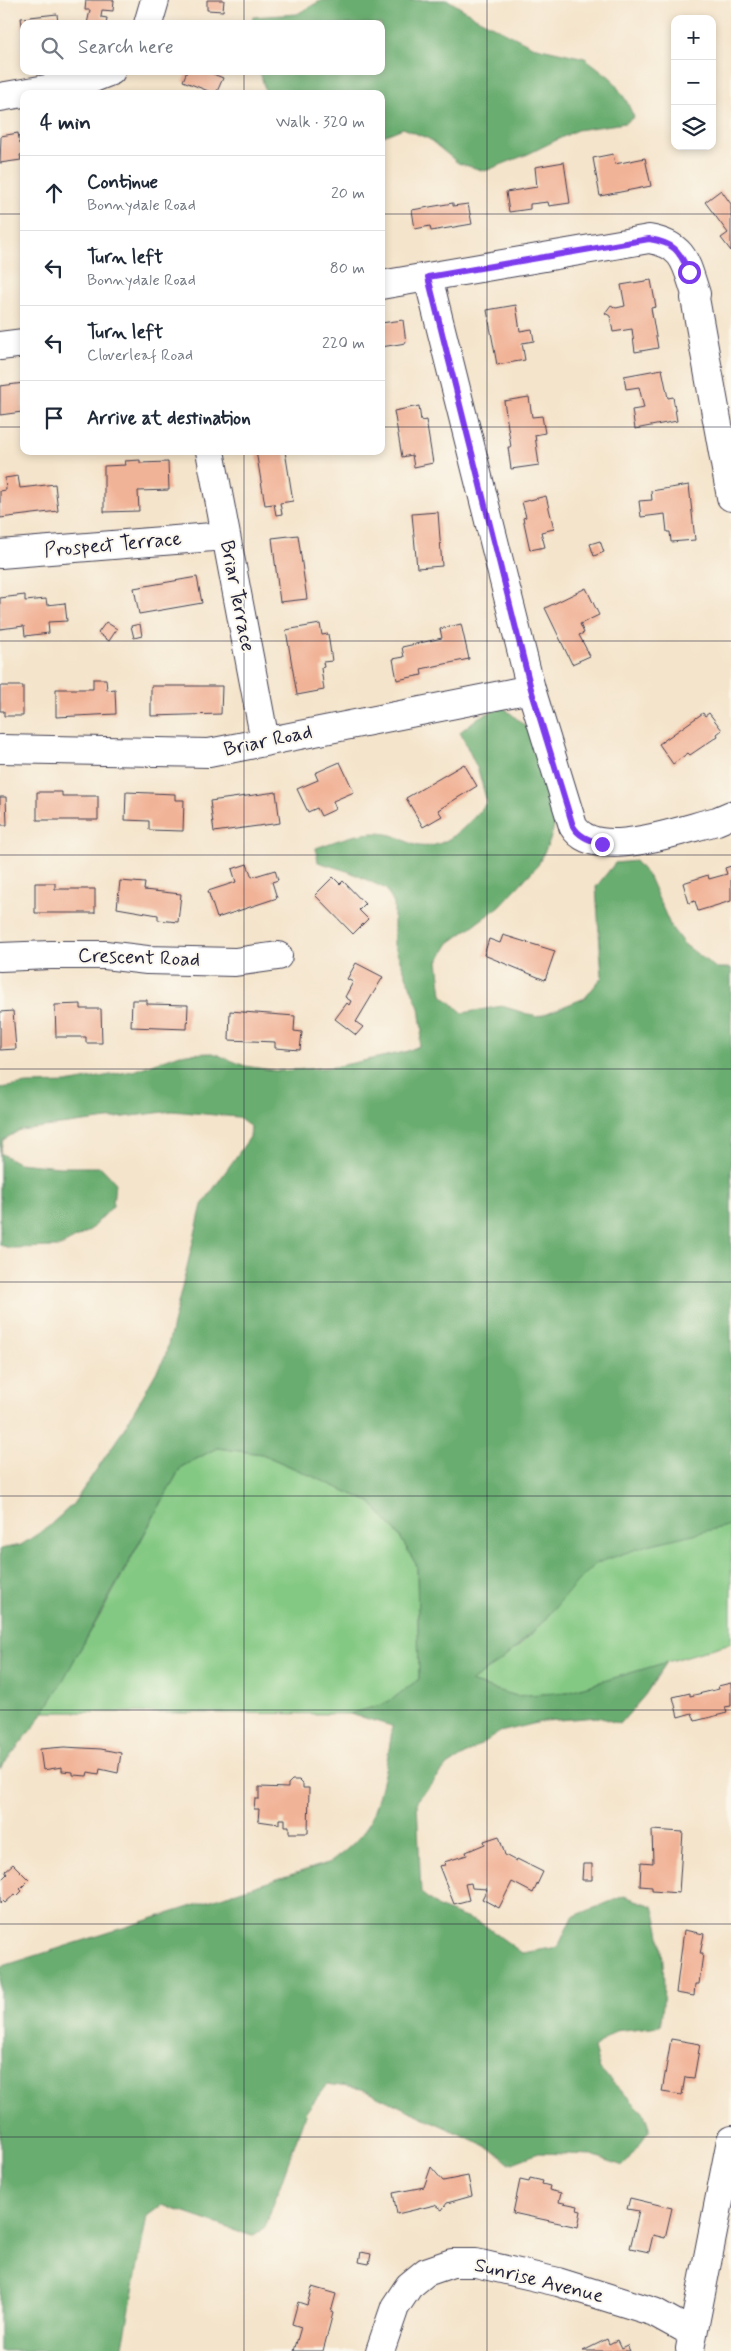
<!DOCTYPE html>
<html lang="en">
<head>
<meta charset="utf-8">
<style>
	body { margin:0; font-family:Mynerve,sans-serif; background:#f2f2f3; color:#1f2937 }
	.controls { position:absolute; right:15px; top:15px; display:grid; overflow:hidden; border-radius:10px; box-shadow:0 2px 8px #0003 }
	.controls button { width:45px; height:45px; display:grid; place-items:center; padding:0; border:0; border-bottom:1px solid #e0e1e3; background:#fff; color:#1f2937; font:25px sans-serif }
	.stop { position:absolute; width:15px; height:15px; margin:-11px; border:4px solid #7c3aed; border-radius:50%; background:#fff }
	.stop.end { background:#7c3aed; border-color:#fff; box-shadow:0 1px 5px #0008 }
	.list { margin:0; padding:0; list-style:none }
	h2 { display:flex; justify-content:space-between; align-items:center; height:65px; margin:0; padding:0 20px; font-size:21px }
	h2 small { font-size:16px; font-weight:400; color:#747a83 }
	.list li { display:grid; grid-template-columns:32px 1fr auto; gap:15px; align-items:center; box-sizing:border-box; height:75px; padding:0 20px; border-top:1px solid #e0e1e3 }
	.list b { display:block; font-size:19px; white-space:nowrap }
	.list p { margin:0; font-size:16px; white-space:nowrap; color:#747a83 }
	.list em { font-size:16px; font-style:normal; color:#747a83 }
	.icon { flex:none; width:28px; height:28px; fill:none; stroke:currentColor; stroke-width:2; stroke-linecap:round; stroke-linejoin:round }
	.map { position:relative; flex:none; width:731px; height:2351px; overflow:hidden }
	.search { position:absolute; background:#fff; box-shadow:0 2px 8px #0003; left:20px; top:20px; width:365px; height:55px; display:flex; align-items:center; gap:12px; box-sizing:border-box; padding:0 18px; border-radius:10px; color:#747a83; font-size:19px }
	.panel { position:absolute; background:#fff; box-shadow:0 2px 8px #0003; left:20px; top:90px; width:365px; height:365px; border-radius:10px }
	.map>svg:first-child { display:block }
	.green { fill:#84c983; stroke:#53765f }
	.forest { fill:#6bad71; stroke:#466856 }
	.building { fill:#f1b397 }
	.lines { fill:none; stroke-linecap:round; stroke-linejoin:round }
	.minor-casing { stroke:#423f51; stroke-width:30 }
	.minor { stroke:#fff; stroke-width:28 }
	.route { stroke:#7c3aed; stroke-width:6 }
	.grid { fill:none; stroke:#22223b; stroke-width:1; stroke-opacity:0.55 }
	.labels { text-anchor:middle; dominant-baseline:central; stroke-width:4; stroke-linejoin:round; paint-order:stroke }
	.street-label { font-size:20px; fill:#22223b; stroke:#fbf7ec }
</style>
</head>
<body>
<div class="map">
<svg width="731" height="2351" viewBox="0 0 731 2351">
	<rect width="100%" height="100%" fill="#fbf7ec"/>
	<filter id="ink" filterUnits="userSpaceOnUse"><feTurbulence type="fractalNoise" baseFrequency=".02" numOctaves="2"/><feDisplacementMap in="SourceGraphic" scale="10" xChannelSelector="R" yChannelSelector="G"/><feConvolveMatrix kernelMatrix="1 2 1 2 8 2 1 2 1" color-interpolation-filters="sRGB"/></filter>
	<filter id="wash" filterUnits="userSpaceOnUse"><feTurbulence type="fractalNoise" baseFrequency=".0096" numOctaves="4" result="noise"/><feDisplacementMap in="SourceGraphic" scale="20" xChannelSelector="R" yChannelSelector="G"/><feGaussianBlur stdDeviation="1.12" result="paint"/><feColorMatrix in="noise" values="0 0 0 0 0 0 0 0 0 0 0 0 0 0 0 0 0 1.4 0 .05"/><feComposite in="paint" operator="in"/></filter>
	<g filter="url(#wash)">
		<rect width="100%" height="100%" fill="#f4e4cb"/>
		<path class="green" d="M217 1448 262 1454 370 1502 399 1535 417 1566 419 1679 387 1703 350 1714 44 1712 102 1612 181 1467Z
			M731 1525V1643L567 1692 517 1696 470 1682C495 1665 520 1647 541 1624 558 1606 576 1574 598 1563 639 1543 687 1536 731 1525Z"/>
		<path class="forest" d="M322 0H448L477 18 532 46 585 58 611 78 626 100 634 117 625 123 577 130 528 154 485 171 458 163 429 139 403 128 381 137V94H266L260 71H381V24H252L253 17 297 14Z
			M503 707 529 729 555 823 550 840 538 865 500 906 449 943 438 961 442 995 463 1013 502 1006 537 1017 585 998 602 977 596 887 615 863 635 861 649 877 671 927 684 944 716 968H731V1525L648 1545 597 1563 576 1583 540 1625 502 1660 470 1682 517 1696 567 1692 667 1662 645 1695 620 1724 598 1717 545 1721 500 1732 446 1767 417 1801 421 1893 440 1908 484 1925 522 1953 558 1947 572 1917 624 1896 653 1906C664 1941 667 1991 660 2026L615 2031 594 2048 600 2070 644 2113 650 2131 623 2166 592 2155 539 2153 510 2164 490 2148 362 2089 327 2084 306 2112 265 2228 252 2236 162 2205 147 2216 122 2351H0V1967L331 1862C344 1852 358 1841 367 1827 376 1815 392 1743 392 1726L350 1714 387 1703 419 1679 417 1566 399 1535 370 1502 262 1454 217 1448 181 1467 61 1684 36 1724 0 1769V1549L21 1545 48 1527 73 1504 122 1432 165 1357 202 1205 250 1137 251 1127 237 1117 172 1111 20 1130 3 1140 0 1153 18 1163 60 1167H101L115 1182 113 1206 89 1231 59 1247 10 1248 0 1245V1088L27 1084 66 1083 133 1071 180 1054 213 1053 245 1066 278 1071 334 1067 405 1052 419 1046 422 1030 419 1008 394 945V904L386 889 350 872 318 862 316 848C339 840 362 830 387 834 398 835 408 844 419 846 447 850 471 822 487 802L478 770 460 732 479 717Z"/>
		<g id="blocks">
			<path class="building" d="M86 0H114L113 11 102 10 101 17 107 18 106 24H87L90 10H85Z
				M207 0H224L223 11 207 10Z
				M57 14 58 24H24L23 31 21 18Z
				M187 71H206L223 78 216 94 183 81Z
				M18 133 20 144H24V154L20 155 21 160 0 163 1 136Z
				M613 154 615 164 645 158 651 186 600 196 593 158Z
				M564 162 570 203 549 206 548 202 530 204V209L509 212 506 192 537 187 535 167Z
				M721 190 731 204V251L721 238 728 233 705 202Z
				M453 203V206L468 204 472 224 431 231 430 226 415 229 412 210Z
				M651 280 656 307 651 308 658 348 635 352 632 329 613 332 610 316 605 313 611 305 616 308 625 306 621 285Z
				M516 305 520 331 532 329 534 341 522 343 525 360 497 365 487 310Z
				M403 320 406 343 381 347V323Z
				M662 369 668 398 673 397 677 421 635 429 632 410 644 408 639 387 626 389 624 376Z
				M24 383 22 412 0 415V386Z
				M529 397 532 417 542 416 545 433 535 435 539 465 511 469 508 447H511L504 401Z
				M419 406 421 421 426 420 433 463 414 467 412 455 402 457 394 411Z
				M256 451H285L293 501 280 503 282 514 276 515 274 504 265 505Z
				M140 460V463L168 462 169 490 138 491 139 511 104 512V466L126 465 125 461Z
				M18 476 20 488 55 484 58 511 0 518V491L6 490 5 478Z
				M689 485 695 540 671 542 670 532H667L665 514 641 517 639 501 652 500 651 491Z
				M546 496 554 529 541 532 545 547 530 550 523 518 526 517 522 502Z
				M438 512 442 566 417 568 412 514Z
				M298 535 307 599 280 602 272 538Z
				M600 541 604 552 594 556 590 544Z
				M197 577 202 603 139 614 134 588Z
				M586 588 599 615 580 624 584 633 579 635 590 656 572 664 545 608Z
				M25 595V601L46 599 47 605 65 603 67 621 48 622 49 633 25 636 24 626 0 629V598Z
				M106 622 117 629 109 641 98 633Z
				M140 624 142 636 134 638 131 626Z
				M320 624 322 635 328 634 332 661 323 662 324 667 321 668 324 690 297 695 286 630Z
				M461 624 469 659 421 669 422 675 397 680 393 659 404 657 402 647 442 638 440 629Z
				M93 679H106L107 690 115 689 116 714 56 717V689H93Z
				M0 686H23V716H4V711H0Z
				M151 686H222L221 714 151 716Z
				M703 713 705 716 709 713 722 730 717 734 718 736 690 755 688 753 673 764 659 744Z
				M340 762 354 792 333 801 336 809 321 816 317 808 308 812 297 789 318 780 315 773Z
				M464 764 477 786 438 810 442 816 423 827 406 798Z
				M37 792H62V796H98V820H37Z
				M126 792 175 794V800H184L183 831 149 830V821L125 820Z
				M276 792 280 823 214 832 210 801Z
				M0 797H6L7 825H0Z
				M247 864 252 877 275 870 278 880 272 882 277 898 217 918 208 891 236 882 232 869Z
				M731 866V901L698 911 695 901 689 903 683 883 708 875 709 879 727 874 725 868Z
				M333 877 340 884 343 881 365 904 359 910 368 919 353 934 315 895Z
				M120 881 145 883 144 890 181 894 178 922 158 920V915L117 908Z
				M35 883H55V889H95V913H35Z
				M503 935 555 951 545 980 484 955 489 939 500 943Z
				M356 963 383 977 356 1022 363 1027 356 1035 335 1019 347 1003 349 1005 351 1001 345 997 353 982 347 979Z
				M132 1000H147V1004L188 1005 187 1029 131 1027Z
				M81 1004V1009H101L102 1043H86V1037H56L55 1005Z
				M13 1011 16 1049 0 1050V1012Z
				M230 1011 295 1016 294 1031 302 1032 300 1050 275 1048V1042L229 1040Z
				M731 1683V1706L725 1707 727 1713 695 1721 692 1713 678 1717 673 1697 690 1693V1696L719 1689 718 1686Z
				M64 1747 101 1749 121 1753 118 1773 100 1769 99 1774 88 1772 87 1776 73 1775V1772L62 1771V1767L43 1770 40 1749Z
				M292 1780H299L303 1784V1788H309L308 1833H289V1826H285V1819H279V1824L258 1821 259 1809H254L255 1799H259V1787L288 1788V1784Z
				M652 1830 683 1832 679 1893 652 1891V1887L640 1886 641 1862 653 1863Z
				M499 1836 505 1855 516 1861 517 1859 543 1872 533 1893 512 1882 499 1908 482 1899 487 1889 472 1888 471 1883 465 1884 469 1900 454 1904 439 1866 445 1865 444 1862 467 1855 466 1852 485 1844 484 1841Z
				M13 1864 29 1880 20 1889 22 1891 17 1896 15 1894 5 1903 3 1901 0 1904V1881L7 1874 5 1871Z
				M583 1864H592V1880H582Z
				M684 1930 704 1934 700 1954H703L699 1984H695L694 1996 676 1993Z
				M671 2039 700 2044 694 2078 685 2077 682 2095 662 2092Z
				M431 2167 443 2181 468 2176 472 2196 447 2203 442 2210 435 2205 397 2214 393 2193 424 2187Z
				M530 2178 543 2181 542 2184 550 2186 549 2190 561 2193 559 2202 578 2206 577 2210 581 2211 578 2227 513 2213 520 2180 529 2182Z
				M630 2198 672 2208 665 2238 653 2235 649 2252 630 2248 639 2211 627 2209Z
				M361 2252 371 2254 369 2264 359 2262Z
				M312 2287 336 2294 331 2312 333 2313 323 2351H294L301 2327 292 2324 298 2302 307 2305Z
				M607 2339 609 2344 617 2340 621 2348 627 2345 630 2351H583Z"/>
		</g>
	</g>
	<g filter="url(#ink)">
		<use href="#blocks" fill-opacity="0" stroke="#423f51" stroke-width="1"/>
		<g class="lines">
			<defs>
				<path id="minor" d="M148 24 155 0
					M0 97 81 83 111 71
					M428 277 531 689 573 826C595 863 682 829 717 821L731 815
					M381 285 649 239C685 245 686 264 696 294L695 298 731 497
					M0 346 24 343
					M210 451 265 741
					M0 554 225 536
					M0 749 209 753 531 689
					M0 957 51 955H105L147 960 235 962 278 956
					M690 2349 731 2140
					M380 2351 395 2307 409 2286 426 2272 452 2263H476L558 2282 654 2312 692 2333"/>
			</defs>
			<use href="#minor" class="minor-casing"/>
			<use href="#minor" class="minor"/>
		</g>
	</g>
	<g class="lines" filter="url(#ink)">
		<path class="route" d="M602 844C590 840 579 837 573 826L531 689 428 277 649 239C674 243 679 250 689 272"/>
	</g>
	<path class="grid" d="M244 0V24M487 0V2351M244 71V94M0 214H24M381 214H731M0 427H24M381 427H731M244 451V2351M0 641H731M0 855H731M0 1069H731M0 1282H731M0 1496H731M0 1710H731M0 1924H731M0 2137H731"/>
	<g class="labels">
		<g class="street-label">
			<text transform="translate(113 545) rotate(-5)">Prospect Terrace</text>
			<text transform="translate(237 596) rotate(79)">Briar Terrace</text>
			<text transform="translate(268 741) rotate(-12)">Briar Road</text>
			<text transform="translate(139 958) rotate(2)">Crescent Road</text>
			<text transform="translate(539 2281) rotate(14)">Sunrise Avenue</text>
		</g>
	</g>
</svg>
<div class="controls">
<button>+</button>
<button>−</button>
<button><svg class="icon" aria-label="layers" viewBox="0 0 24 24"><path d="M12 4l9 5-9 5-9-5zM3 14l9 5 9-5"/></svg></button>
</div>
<div class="stop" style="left:689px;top:272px"></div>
<div class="stop end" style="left:602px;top:844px"></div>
<div class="search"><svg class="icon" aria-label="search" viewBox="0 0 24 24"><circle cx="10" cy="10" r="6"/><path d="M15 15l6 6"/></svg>Search here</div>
<section class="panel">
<h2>4 min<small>Walk · 320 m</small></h2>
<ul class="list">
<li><svg class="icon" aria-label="ahead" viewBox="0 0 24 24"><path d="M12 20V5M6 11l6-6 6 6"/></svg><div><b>Continue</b><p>Bonnydale Road</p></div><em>20 m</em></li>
<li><svg class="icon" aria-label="left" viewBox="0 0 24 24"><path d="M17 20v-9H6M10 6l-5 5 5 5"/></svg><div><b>Turn left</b><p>Bonnydale Road</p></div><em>80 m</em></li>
<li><svg class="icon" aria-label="left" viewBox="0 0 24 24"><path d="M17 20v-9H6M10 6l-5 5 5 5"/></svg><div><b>Turn left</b><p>Cloverleaf Road</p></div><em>220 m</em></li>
<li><svg class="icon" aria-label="arrive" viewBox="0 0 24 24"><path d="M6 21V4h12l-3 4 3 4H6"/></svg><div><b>Arrive at destination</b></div></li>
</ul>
</section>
</div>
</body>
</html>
